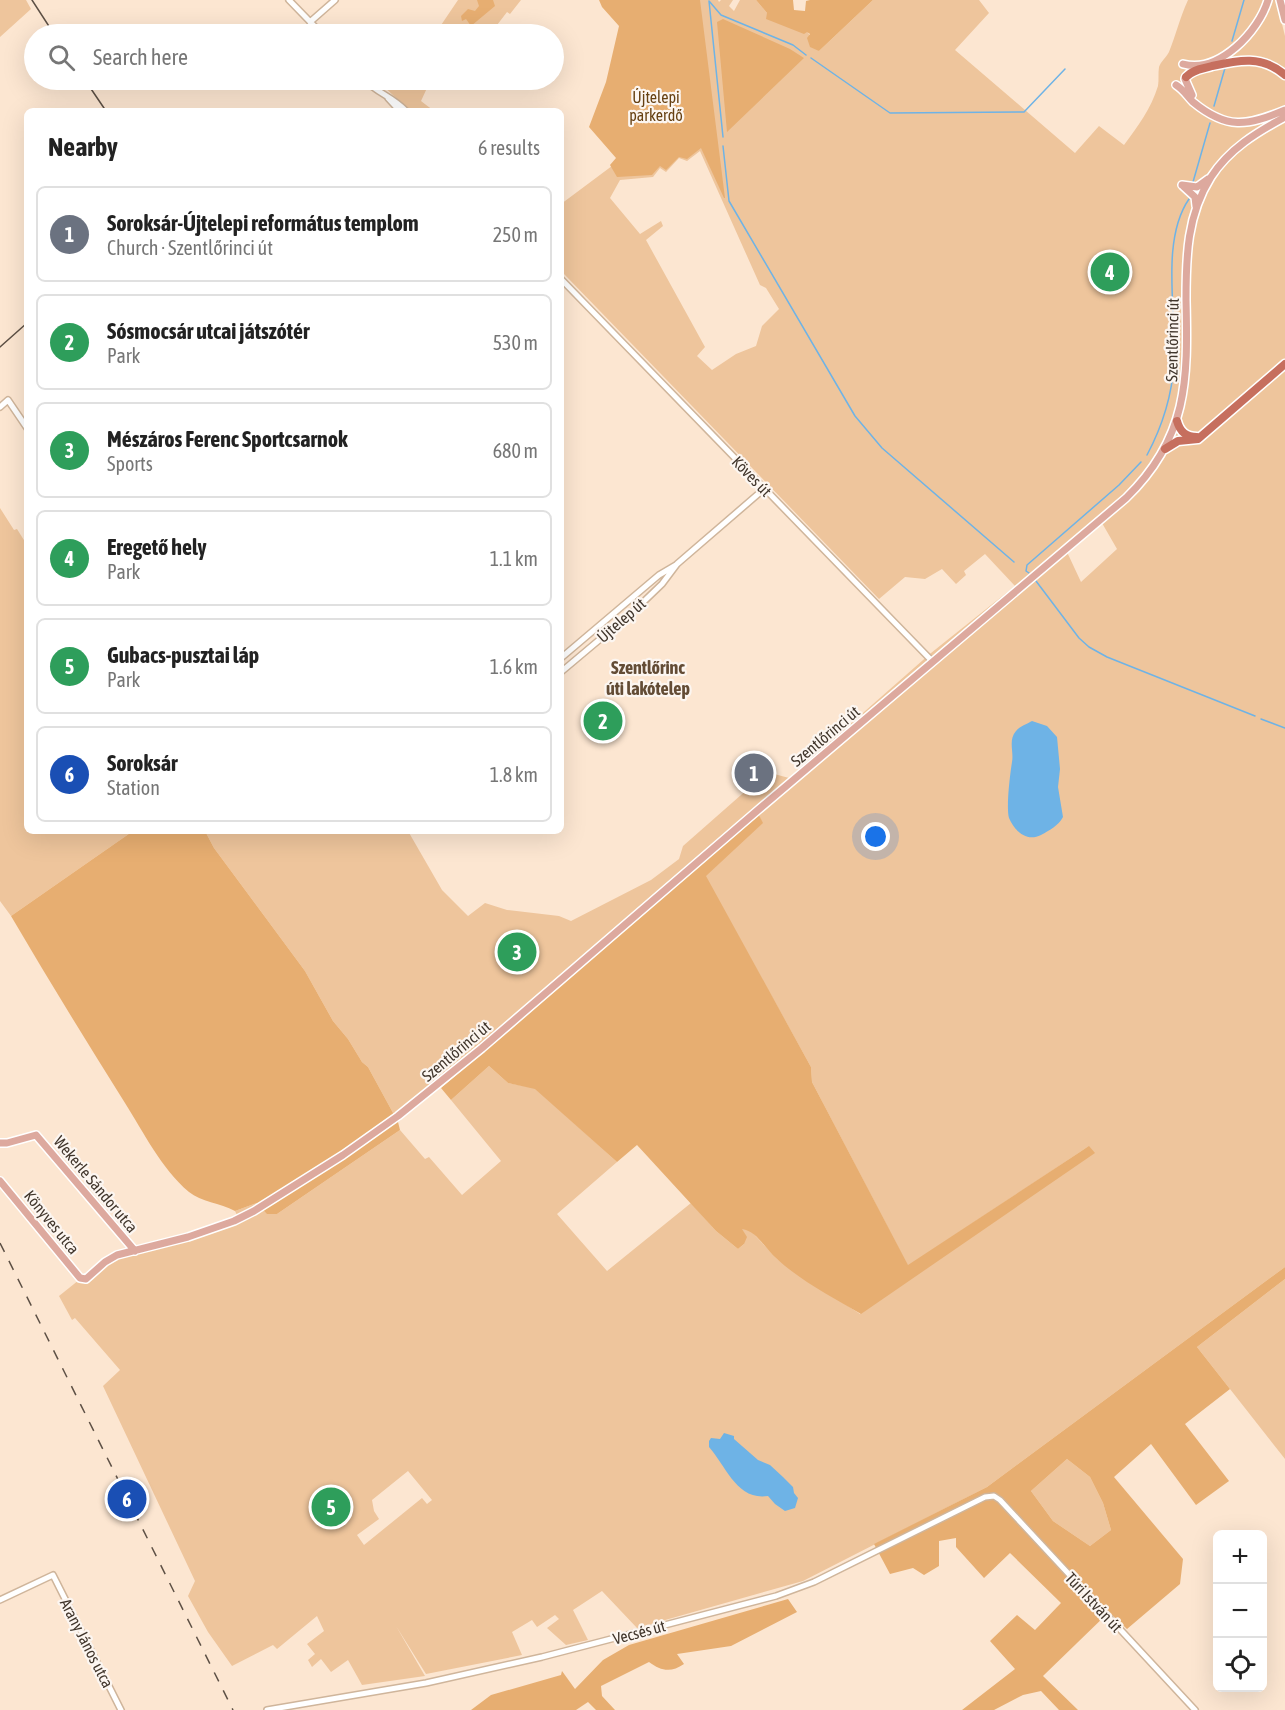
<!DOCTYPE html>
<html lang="en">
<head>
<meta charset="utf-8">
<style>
	body { margin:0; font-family:"Asap Condensed",sans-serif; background:#f2f2f2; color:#222 }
	.controls { position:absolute; right:18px; bottom:18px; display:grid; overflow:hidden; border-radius:9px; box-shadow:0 6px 24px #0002 }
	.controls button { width:54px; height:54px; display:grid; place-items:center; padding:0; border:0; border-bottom:2px solid #e0e0e0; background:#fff; color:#222; font:30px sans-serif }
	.you { position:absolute; left:876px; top:837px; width:21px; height:21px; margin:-15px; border:4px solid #fff; border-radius:50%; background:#1a73e8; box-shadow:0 0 0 9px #1a73e833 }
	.badge { display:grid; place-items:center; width:39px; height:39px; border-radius:50%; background:#db2777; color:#fff; font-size:20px; font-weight:700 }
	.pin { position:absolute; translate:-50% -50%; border:3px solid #fff; box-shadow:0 2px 6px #0006 }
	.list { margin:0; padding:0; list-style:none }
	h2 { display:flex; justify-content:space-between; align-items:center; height:78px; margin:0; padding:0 24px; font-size:26px }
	h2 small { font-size:20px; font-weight:400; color:#767676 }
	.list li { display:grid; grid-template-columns:39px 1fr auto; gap:18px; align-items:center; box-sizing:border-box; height:96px; margin:0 12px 12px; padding:0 12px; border:2px solid #e0e0e0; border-radius:9px }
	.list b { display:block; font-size:22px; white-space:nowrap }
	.list p { margin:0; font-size:20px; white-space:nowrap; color:#767676 }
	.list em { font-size:20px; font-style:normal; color:#767676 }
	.icon { flex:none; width:33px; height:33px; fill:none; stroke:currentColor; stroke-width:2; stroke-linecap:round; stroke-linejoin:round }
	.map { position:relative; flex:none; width:1285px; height:1710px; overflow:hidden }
	.search { position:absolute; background:#fff; box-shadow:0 6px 24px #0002; left:24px; top:24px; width:540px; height:66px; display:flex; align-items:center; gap:15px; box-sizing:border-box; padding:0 21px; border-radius:33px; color:#767676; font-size:22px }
	.panel { position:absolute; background:#fff; box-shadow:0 6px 24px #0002; left:24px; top:108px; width:540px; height:726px; border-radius:9px }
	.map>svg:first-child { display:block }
	.green { fill:#eec59c; fill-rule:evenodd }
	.forest { fill:#e7ae71; fill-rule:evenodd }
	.water { fill:#6eb3e6 }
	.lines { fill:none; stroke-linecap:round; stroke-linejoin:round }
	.stream { stroke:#6eb3e6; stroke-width:1.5 }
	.minor-casing { stroke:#cfb59b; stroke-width:8 }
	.major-casing { stroke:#fff; stroke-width:10 }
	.highway-casing { stroke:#fff; stroke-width:11 }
	.minor { stroke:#fff; stroke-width:5 }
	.major { stroke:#dda99e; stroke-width:7 }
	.highway { stroke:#c66f5e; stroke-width:8 }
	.tram { stroke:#5d5045; stroke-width:1.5 }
	.rail { stroke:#5d5045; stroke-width:1.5; stroke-dasharray:10 10; stroke-linecap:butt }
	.labels { text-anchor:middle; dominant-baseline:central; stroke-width:4.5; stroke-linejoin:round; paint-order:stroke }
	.park-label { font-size:16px; fill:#674112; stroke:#fcf6f1 }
	.street-label { font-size:16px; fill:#41362c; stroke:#fcf6f1 }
	.neighbourhood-label { font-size:18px; font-weight:bold; fill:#634c35; stroke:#fcf6f1 }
</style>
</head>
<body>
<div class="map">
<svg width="1285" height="1710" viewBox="0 0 1285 1710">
	<rect width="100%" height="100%" fill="#fce6d1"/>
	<path class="green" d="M0 0H26L31 9 0 37Z
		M458 0H521L510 14 507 12 494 29 490 27 484 34H435Z
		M603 0H718L719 2 721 0H733L729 6 734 11 740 0H756L767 13 807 31 819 51 873 0H979L989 13 955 50 1075 153 1099 126 1124 145C1138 126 1151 109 1158 86 1159 80 1158 73 1159 67 1161 61 1166 58 1169 52 1176 35 1180 17 1188 0H1276L1285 36V1267L987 1487 803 1581 637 1628 602 1591 573 1610 588 1640 566 1645 547 1628 559 1619 555 1615 537 1627 532 1620 512 1632 522 1655 426 1674 396 1626 425 1676 362 1685 348 1660 331 1672 321 1659 312 1667 308 1660 315 1654 307 1644 324 1631 317 1616 277 1649 273 1645 232 1666 208 1632 188 1596 195 1581 103 1386 120 1370 75 1318 72 1320 59 1296 79 1280 87 1284 107 1265 118 1257 240 1221 235 1211 257 1203 267 1213 277 1214 400 1130 425 1159 429 1157 462 1195 501 1161 451 1100 489 1066 508 1083 535 1088 617 1162 557 1214 607 1271 691 1203 716 1231 738 1249 744 1244 741 1228 750 1230 777 1259 860 1314 1089 1146 908 1266 812 1082 811 1067 705 876 762 823 759 815 489 1048 398 1122 368 1067 362 1062 348 1039 333 1021 305 971 214 848 205 831H408L442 890 468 916 485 903 507 910 559 916 571 921 651 880 679 859 683 846 767 772 789 778 931 653 1015 586 985 554 964 571 966 575 956 584 942 569 925 579 905 577 879 599 564 274 561 270V204L624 157 692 97ZM700 151 760 285 766 288 779 309 762 326 756 346 736 354 712 370 697 356 705 347 646 240 663 226 661 221 640 234 610 198 620 180 653 177 660 168 666 172 679 158 687 161ZM1102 523 1117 549 1081 582 1067 552ZM408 1471 432 1500 427 1504 422 1498 364 1545 357 1535 379 1519 374 1511 372 1500Z
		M384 80H440L433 89 430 86 427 88 421 101 434 111H410L380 83Z
		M0 508 14 530 17 529 27 545V831H133L11 916 0 901Z
		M608 704 620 720 598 737 586 721Z
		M1285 1279V1459L1197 1347Z
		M1067 1459 1090 1477 1103 1503 1111 1530 1090 1546 1053 1521 1031 1491Z"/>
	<path class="forest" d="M477 0H493L495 6 471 26 466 19 462 21 461 16 468 9 475 11 479 6Z
		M599 0H700L725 198H724L701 148 687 159 679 157 666 170 660 166 652 175 617 177 610 165 616 158 589 127 606 82 619 26 602 7Z
		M756 0H793L794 10 805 11 806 1 810 0H873L819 51 810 47 807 38 810 34 807 32 804 34 766 19 767 13Z
		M723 19 790 49 804 58 727 132 717 22Z
		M759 815 763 823 706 876 811 1067 812 1082 908 1265 1089 1146 1095 1153 861 1314C832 1297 801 1281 777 1259 765 1249 757 1231 742 1229L747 1237 744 1244 738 1249 716 1231 637 1145 617 1162 535 1089 508 1083 489 1066 451 1100 441 1088Z
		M133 831H205L214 848 305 971 333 1021 348 1039 362 1062 368 1067 398 1122 400 1130 277 1214H267L257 1203 235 1211C220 1203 201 1202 189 1192 161 1168 144 1133 125 1103 86 1041 48 979 11 916Z
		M1285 1267V1279L1197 1347 1230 1389 1185 1424 1229 1481 1196 1505 1151 1444 1114 1477 1183 1559 1180 1584 1127 1629 1109 1612 1043 1676 1078 1710H1059L1041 1691 1023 1695 994 1710H962L1015 1669 990 1641 1017 1615 1035 1630 1061 1603 1010 1553 984 1578 956 1547V1538L939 1541V1566L924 1575 913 1568 890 1574 874 1544 987 1487ZM1067 1459 1090 1477 1103 1503 1111 1530 1090 1546 1053 1521 1031 1491Z
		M788 1599 797 1612 731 1646 677 1654 684 1664C671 1673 661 1671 649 1662L601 1686 602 1696 615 1710H596L588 1702 576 1710H471L491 1695 561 1675 562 1671 575 1689 603 1660 629 1645Z"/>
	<path class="water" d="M1032 721 1047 726 1057 737 1060 769 1058 787 1063 817C1058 826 1050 830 1041 835 1027 842 1015 832 1009 818 1006 808 1010 774 1012 762 1014 752 1008 740 1016 731 1020 726 1027 724 1032 721Z
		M724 1433 734 1436V1439L758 1460 770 1465 783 1477 793 1487 794 1493 798 1498 795 1508 785 1511 775 1504 768 1496C737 1501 726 1466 709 1447V1441L711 1438 720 1439Z"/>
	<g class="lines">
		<path class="stream" d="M709 1 723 137
			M709 1 721 15 793 45 806 55
			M1232 41 1244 0
			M811 58 890 113 1024 112 1065 69
			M1214 106 1225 68
			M723 146 729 201 855 416 882 448 1014 562
			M1193 182 1210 123
			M1147 455C1163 425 1172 396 1174 363 1177 315 1160 241 1189 199
			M1029 573 1026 571 1027 565 1119 485 1141 462
			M1036 581 1079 638 1089 647 1107 657 1255 716
			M1261 719 1285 728"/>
		<defs>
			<path id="minor" d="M289 0 322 34
				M310 22 335 0
				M365 80C377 93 393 97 406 111
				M388 98 400 111
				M561 279 933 662
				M0 407 8 400 27 428
				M561 658 659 575 676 565
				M561 672 636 609 662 584 677 564 764 489
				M0 1600 53 1575 121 1710
				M267 1710 426 1683 542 1657 776 1596 814 1582 985 1497 994 1496 1000 1500 1195 1710"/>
			<path id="major" d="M1280 0 1285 20
				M1183 64C1219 74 1259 31 1268 0
				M1185 79 1192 95
				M1176 85C1184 90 1187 96 1193 102 1227 130 1247 126 1285 110
				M1182 185 1197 187 1208 179
				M1183 186 1195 197 1196 206
				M0 1143H7L36 1135 135 1251
				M0 1181 80 1278 86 1279 105 1262 117 1255 188 1237 234 1221 254 1211 343 1155 398 1116 482 1048 758 810 1126 498C1188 438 1188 380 1186 300 1186 256 1187 215 1211 177 1229 149 1257 132 1285 117"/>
			<path id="highway" d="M1186 77C1193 69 1203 69 1212 66 1239 60 1262 55 1285 75
				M1177 421C1180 432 1186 437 1197 437
				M1165 449 1178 441 1198 439 1285 364"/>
		</defs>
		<use href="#minor" class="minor-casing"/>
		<use href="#major" class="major-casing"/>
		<use href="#highway" class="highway-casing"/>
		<use href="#minor" class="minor"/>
		<use href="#major" class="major"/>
		<use href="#highway" class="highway"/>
		<path class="tram" d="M32 0 54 34
			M85 80 106 111
			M0 347 27 323"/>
		<path class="rail" d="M0 1243 233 1710"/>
	</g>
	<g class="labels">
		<g class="park-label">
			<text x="656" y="97">Újtelepi<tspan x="656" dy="18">parkerdő</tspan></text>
		</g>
		<g class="street-label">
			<text transform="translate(1172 340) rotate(-89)">Szentlőrinci út</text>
			<text transform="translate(752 476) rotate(46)">Köves út</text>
			<text transform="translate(621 620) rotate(-41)">Újtelep út</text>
			<text transform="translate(825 736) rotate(-40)">Szentlőrinci út</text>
			<text transform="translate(456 1051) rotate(-40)">Szentlőrinci út</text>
			<text transform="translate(96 1184) rotate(50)">Wekerle Sándor utca</text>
			<text transform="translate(52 1222) rotate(51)">Könyves utca</text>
			<text transform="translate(1094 1602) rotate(47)">Túri István út</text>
			<text transform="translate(639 1632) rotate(-15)">Vecsés út</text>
			<text transform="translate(87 1643) rotate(63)">Arany János utca</text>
		</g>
		<g class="neighbourhood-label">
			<text x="648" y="667">Szentlőrinc<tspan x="648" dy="21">úti lakótelep</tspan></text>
		</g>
	</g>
</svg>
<div class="controls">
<button>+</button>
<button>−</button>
<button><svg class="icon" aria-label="locate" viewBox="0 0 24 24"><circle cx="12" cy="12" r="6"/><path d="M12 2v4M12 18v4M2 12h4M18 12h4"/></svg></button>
</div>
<div class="you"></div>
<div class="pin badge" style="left:754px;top:773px;background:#6b7280">1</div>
<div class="pin badge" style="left:603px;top:721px;background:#2e9e5b">2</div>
<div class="pin badge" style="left:517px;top:952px;background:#2e9e5b">3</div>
<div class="pin badge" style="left:1110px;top:272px;background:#2e9e5b">4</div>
<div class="pin badge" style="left:331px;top:1507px;background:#2e9e5b">5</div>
<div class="pin badge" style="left:127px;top:1499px;background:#1a4fb4">6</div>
<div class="search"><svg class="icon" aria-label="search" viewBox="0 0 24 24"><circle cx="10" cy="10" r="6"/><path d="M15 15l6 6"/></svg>Search here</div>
<section class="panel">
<h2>Nearby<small>6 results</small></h2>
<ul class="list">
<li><span class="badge" style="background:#6b7280">1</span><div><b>Soroksár-Újtelepi református templom</b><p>Church · Szentlőrinci út</p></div><em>250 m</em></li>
<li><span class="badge" style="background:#2e9e5b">2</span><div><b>Sósmocsár utcai játszótér</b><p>Park</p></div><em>530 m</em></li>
<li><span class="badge" style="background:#2e9e5b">3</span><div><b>Mészáros Ferenc Sportcsarnok</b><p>Sports</p></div><em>680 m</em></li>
<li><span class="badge" style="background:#2e9e5b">4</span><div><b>Eregető hely</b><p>Park</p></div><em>1.1 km</em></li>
<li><span class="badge" style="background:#2e9e5b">5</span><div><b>Gubacs-pusztai láp</b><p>Park</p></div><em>1.6 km</em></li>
<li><span class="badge" style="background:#1a4fb4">6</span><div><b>Soroksár</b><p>Station</p></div><em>1.8 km</em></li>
</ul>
</section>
</div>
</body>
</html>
